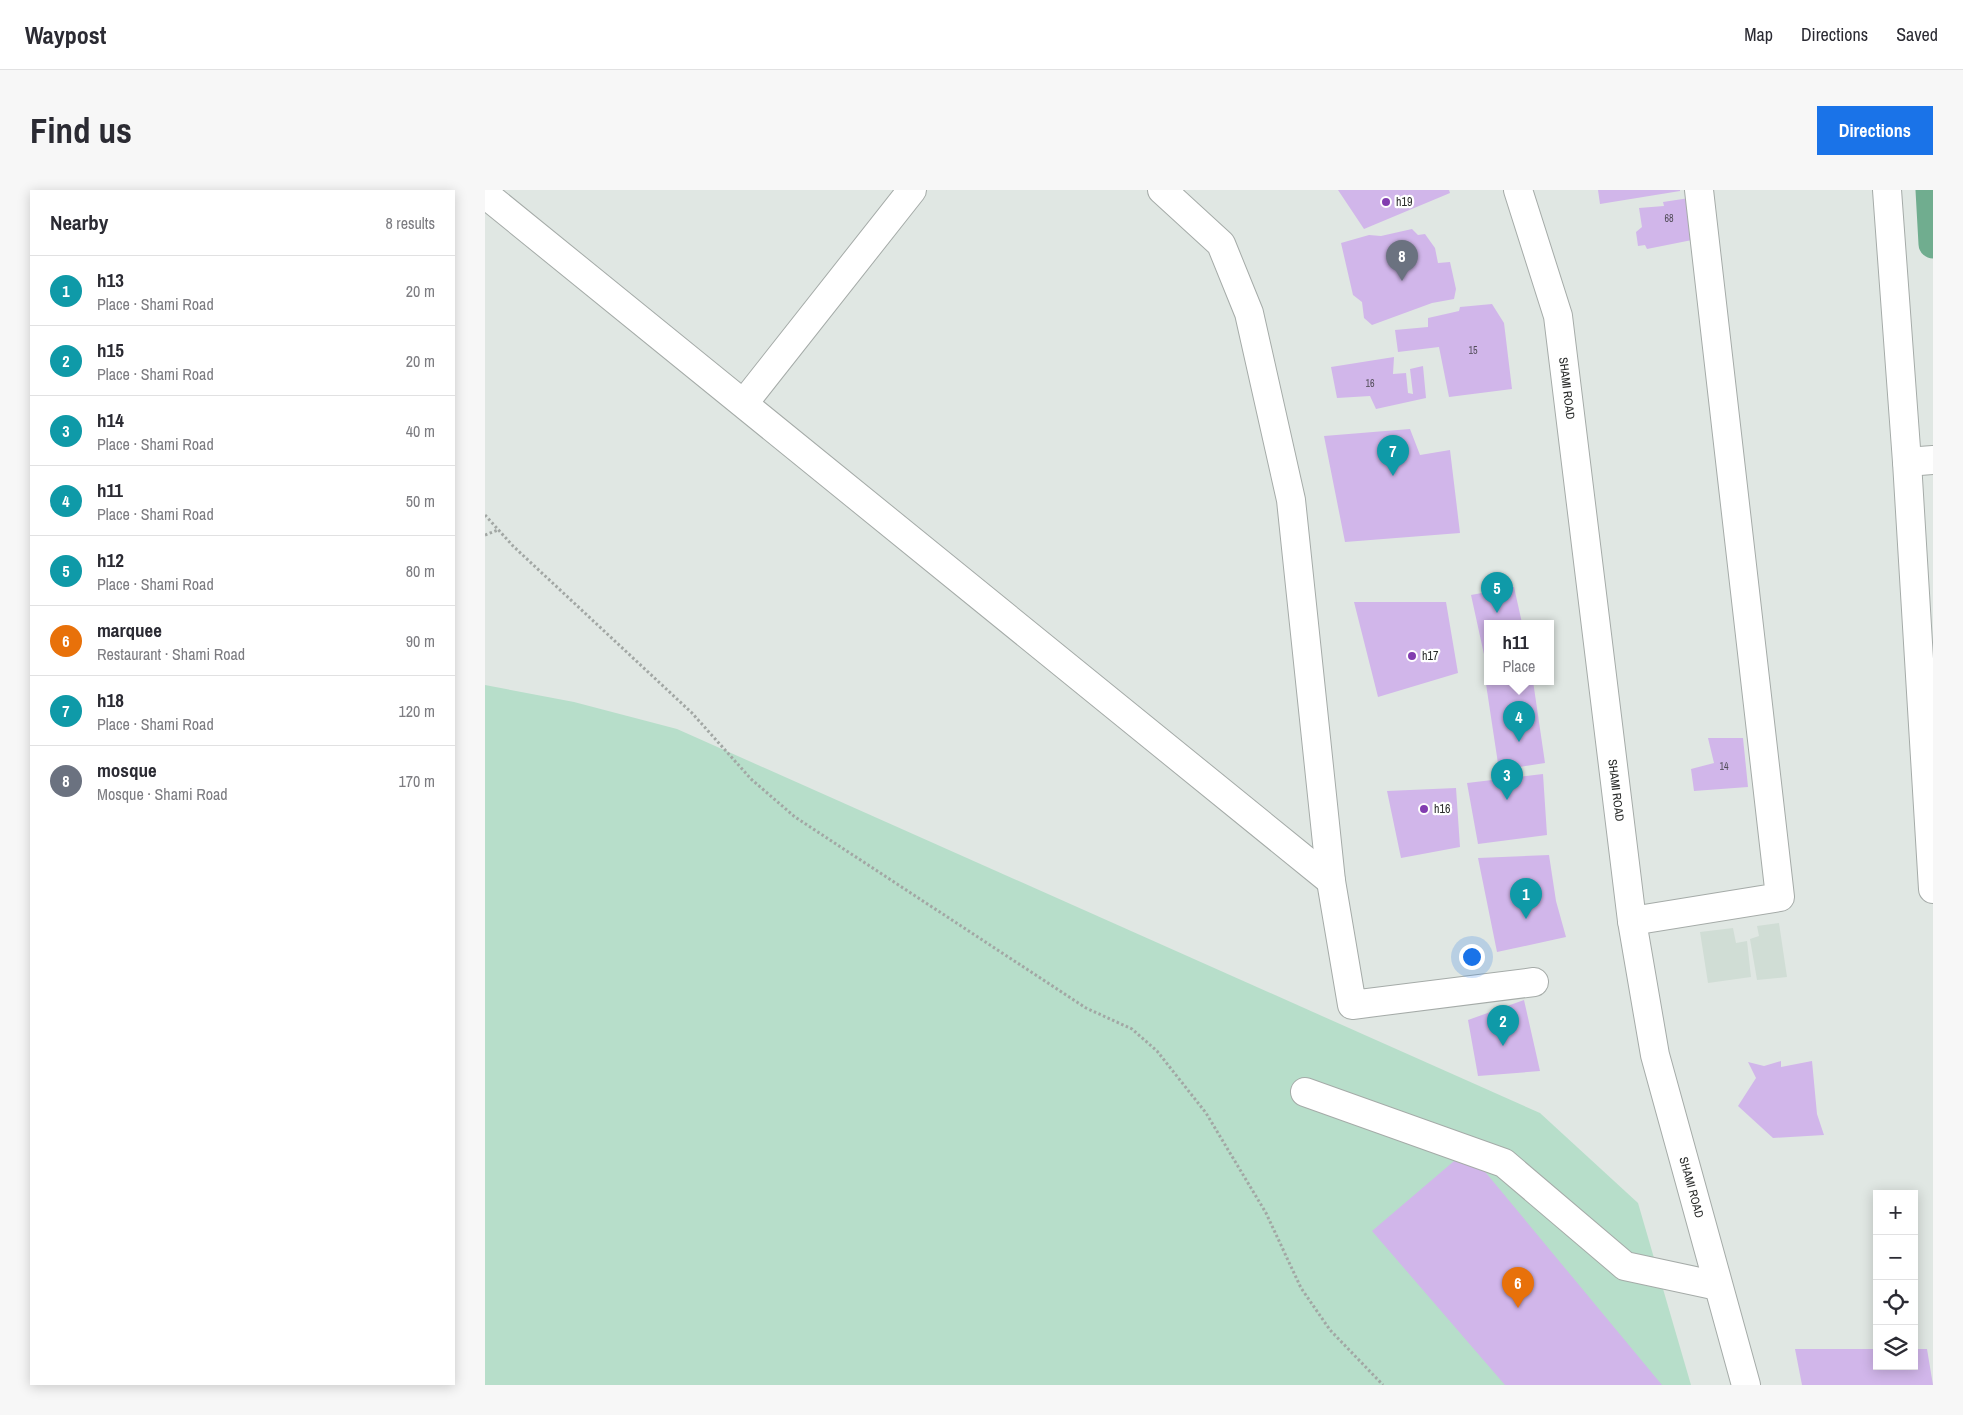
<!DOCTYPE html>
<html lang="en">
<head>
<meta charset="utf-8">
<style>
	body { margin:0; font-family:"Archivo Narrow",sans-serif; background:#f7f7f7; color:#2b2b33 }
	.controls { position:absolute; right:15px; bottom:15px; display:grid; overflow:hidden; border-radius:0px; box-shadow:0 2px 12px #0003 }
	.controls button { width:45px; height:45px; display:grid; place-items:center; padding:0; border:0; border-bottom:1px solid #e1e1e2; background:#fff; color:#2b2b33; font:25px sans-serif }
	.you { position:absolute; left:986px; top:766px; width:18px; height:18px; margin:-12px; border:4px solid #fff; border-radius:50%; background:#1a73e8; box-shadow:0 0 0 8px #1a73e833 }
	.badge { display:grid; place-items:center; width:32px; height:32px; border-radius:50%; background:#1a73e8; color:#fff; font-size:16px; font-weight:700 }
	.pin { position:absolute; translate:-50% -41px; filter:drop-shadow(0 1px 2px #0008) }
	.pin::after { content:''; position:absolute; top:26px; width:18px; height:15px; background:inherit; clip-path:polygon(0 0,100% 0,50% 100%) }
	.popup { position:absolute; left:999px; top:430px; width:70px; height:65px; box-sizing:border-box; display:grid; place-content:center; border-radius:0px; background:#fff; filter:drop-shadow(0 1px 4px #0005); font-size:16px; white-space:nowrap; color:#7c7c81 }
	.popup b { font-size:19px; color:#2b2b33 }
	.popup::after { content:''; position:absolute; left:50%; top:100%; margin-left:-10px; border:10px solid transparent; border-top-color:#fff }
	.list { margin:0; padding:0; list-style:none }
	h2 { display:flex; justify-content:space-between; align-items:center; height:65px; margin:0; padding:0 20px; font-size:21px }
	h2 small { font-size:16px; font-weight:400; color:#7c7c81 }
	.list li { display:grid; grid-template-columns:32px 1fr auto; gap:15px; align-items:center; box-sizing:border-box; height:70px; padding:0 20px; border-top:1px solid #e1e1e2 }
	.list b { display:block; font-size:19px; white-space:nowrap }
	.list p { margin:0; font-size:16px; white-space:nowrap; color:#7c7c81 }
	.list em { font-size:16px; font-style:normal; color:#7c7c81 }
	.icon { flex:none; width:28px; height:28px; fill:none; stroke:currentColor; stroke-width:2; stroke-linecap:round; stroke-linejoin:round }
	.map { position:relative; flex:none; width:1448px; height:1195px; overflow:hidden; border-radius:0px }
	header { display:flex; align-items:center; gap:30px; box-sizing:border-box; height:70px; padding:0 25px; background:#fff; border-bottom:1px solid #e1e1e2 }
	header strong { font-size:24px }
	nav { display:flex; gap:28px; margin-inline-start:auto; font-size:18px }
	.intro { display:flex; align-items:center; justify-content:space-between; box-sizing:border-box; height:120px; padding:0 30px }
	h1 { margin:0; font-size:35px }
	.button { padding:12px 22px; border-radius:0px; background:#1a73e8; color:#fff; font-size:18px; font-weight:700 }
	main { display:flex; gap:30px; padding:0 30px }
	aside { flex:1; background:#fff; border-radius:0px; box-shadow:0 2px 12px #0003 }
	.map>svg:first-child { display:block }
	.built { fill:#d0ddd5 }
	.green { fill:#b7deca }
	.lines { fill:none; stroke-linecap:round; stroke-linejoin:round }
	.canal { stroke:#70ad8f; stroke-width:29 }
	.building { fill:#d1b6ea }
	.minor-casing { stroke:#a5aba8; stroke-width:30 }
	.major-casing { stroke:#a5aba8; stroke-width:30 }
	.path { stroke:#a2a7a4; stroke-width:3; stroke-dasharray:2.5 2.5; stroke-linecap:butt }
	.minor { stroke:#fff; stroke-width:28 }
	.major { stroke:#fff; stroke-width:28 }
	.poi-dot { fill:#823db0; stroke:#fff; stroke-width:2 }
	.labels { text-anchor:middle; dominant-baseline:central; stroke-width:4.5; stroke-linejoin:round; paint-order:stroke }
	.number-label { font-size:10px; fill:#524d59 }
	.poi-label { font-size:12px; fill:#282a29; stroke:#fff; text-anchor:start }
	.street-label { font-size:12px; fill:#282a29; stroke:#fff }
</style>
</head>
<body>
<header>
<strong>Waypost</strong>
<nav><a>Map</a><a>Directions</a><a>Saved</a></nav>
</header>
<div class="intro"><h1>Find us</h1><a class="button">Directions</a></div>
<main>
<aside>
<h2>Nearby<small>8 results</small></h2>
<ul class="list">
<li><span class="badge" style="background:#0f9aa8">1</span><div><b>h13</b><p>Place · Shami Road</p></div><em>20 m</em></li>
<li><span class="badge" style="background:#0f9aa8">2</span><div><b>h15</b><p>Place · Shami Road</p></div><em>20 m</em></li>
<li><span class="badge" style="background:#0f9aa8">3</span><div><b>h14</b><p>Place · Shami Road</p></div><em>40 m</em></li>
<li><span class="badge" style="background:#0f9aa8">4</span><div><b>h11</b><p>Place · Shami Road</p></div><em>50 m</em></li>
<li><span class="badge" style="background:#0f9aa8">5</span><div><b>h12</b><p>Place · Shami Road</p></div><em>80 m</em></li>
<li><span class="badge" style="background:#e8710a">6</span><div><b>marquee</b><p>Restaurant · Shami Road</p></div><em>90 m</em></li>
<li><span class="badge" style="background:#0f9aa8">7</span><div><b>h18</b><p>Place · Shami Road</p></div><em>120 m</em></li>
<li><span class="badge" style="background:#6b7280">8</span><div><b>mosque</b><p>Mosque · Shami Road</p></div><em>170 m</em></li>
</ul>
</aside>
<div class="map">
<svg width="1448" height="1195" viewBox="0 0 1448 1195">
	<rect width="100%" height="100%" fill="#e0e7e3"/>
	<path class="built" d="M1294 733 1302 787 1272 790 1265 749 1274 746 1272 736Z
		M1248 738 1251 753 1262 751 1266 787 1223 793 1215 742Z"/>
	<path class="green" d="M0 495 89 512 192 539 1055 923 1153 1013 1206 1195H0Z"/>
	<g class="lines">
		<path class="canal" d="M1445 0 1448 54"/>
	</g>
	<path class="building" d="M853 0H964L965 3 879 39Z
		M1113 0H1195V1L1115 14Z
		M1211 7 1217 48 1162 59 1160 55 1153 56 1151 42 1157 37 1154 18 1179 16 1178 12Z
		M927 39 933 45 940 44 950 58 953 73 965 72 971 99 969 109 947 113 887 135 879 128 877 112 868 105 856 53 884 45 896 46Z
		M1007 114 1019 133 1027 199 964 207 954 157 913 162 910 140 943 137V128L974 121 975 117Z
		M909 167 908 184 921 183 923 203 928 204 925 179 938 176 941 208 891 219 885 206 852 208 846 177Z
		M925 239 935 265 965 260 975 343 860 352 839 246Z
		M1029 397 1037 433H1003L1002 478 986 405Z
		M869 412H961L973 483 893 507Z
		M1021 491H1048L1060 573 1014 580 1001 494Z
		M1223 548H1258L1263 597 1209 601 1206 579 1229 573Z
		M1058 584 1062 645 993 654 982 593Z
		M971 598 975 657 916 668 902 601Z
		M1064 665 1071 711 1081 747 1012 762 993 668Z
		M1039 810 1055 881 993 886 983 830Z
		M1296 871V877L1327 871 1332 924 1339 945 1288 948 1253 916 1271 888 1263 872 1279 876Z
		M982 960 1177 1195H1020L887 1041Z
		M1310 1159H1392V1176H1429V1159H1442L1448 1195H1317Z"/>
	<g class="lines">
		<defs>
			<g id="minor">
				<path d="M677 0 736 54 764 123 806 310 846 691 867 815 1049 792"/>
				<path id="s1" d="M1033 0 1073 126 1147 731 1170 865 1261 1195"/>
				<path d="M0 4 846 691"/>
				<path d="M259 213 427 0"/>
				<path d="M1422 272 1448 270"/>
				<path d="M1147 731 1295 707 1214 0"/>
				<path d="M820 902 1019 973 1140 1076 1233 1096"/>
			</g>
			<path id="major" d="M1402 0 1422 272 1448 699"/>
		</defs>
		<use href="#minor" class="minor-casing"/>
		<use href="#major" class="major-casing"/>
		<path class="path" d="M0 325 28 356 207 523 266 589 310 627 601 818 647 839 672 861 721 923 781 1023 816 1098 845 1140 898 1195
			M0 345 13 340"/>
		<use href="#minor" class="minor"/>
		<use href="#major" class="major"/>
	</g>
	<g class="poi-dot">
		<circle cx="901" cy="12" r="5"/>
		<circle cx="927" cy="466" r="5"/>
		<circle cx="939" cy="619" r="5"/>
	</g>
	<g class="labels">
		<g class="number-label">
			<text x="1184" y="28">68</text>
			<text x="988" y="160">15</text>
			<text x="885" y="193">16</text>
			<text x="1239" y="576">14</text>
		</g>
		<g class="poi-label">
			<text x="911" y="12">h19</text>
			<text x="937" y="466">h17</text>
			<text x="949" y="619">h16</text>
		</g>
		<g class="street-label">
			<text stroke="none"><textPath href="#s1" startOffset="205">SHAMI ROAD</textPath></text>
			<text stroke="none"><textPath href="#s1" startOffset="610">SHAMI ROAD</textPath></text>
			<text stroke="none"><textPath href="#s1" startOffset="1015">SHAMI ROAD</textPath></text>
		</g>
	</g>
</svg>
<div class="controls">
<button>+</button>
<button>−</button>
<button><svg class="icon" aria-label="locate" viewBox="0 0 24 24"><circle cx="12" cy="12" r="6"/><path d="M12 2v4M12 18v4M2 12h4M18 12h4"/></svg></button>
<button><svg class="icon" aria-label="layers" viewBox="0 0 24 24"><path d="M12 4l9 5-9 5-9-5zM3 14l9 5 9-5"/></svg></button>
</div>
<div class="you"></div>
<div class="pin badge" style="left:1041px;top:729px;background:#0f9aa8">1</div>
<div class="pin badge" style="left:1018px;top:856px;background:#0f9aa8">2</div>
<div class="pin badge" style="left:1022px;top:610px;background:#0f9aa8">3</div>
<div class="pin badge" style="left:1034px;top:552px;background:#0f9aa8">4</div>
<div class="popup"><b>h11</b>Place</div>
<div class="pin badge" style="left:1012px;top:423px;background:#0f9aa8">5</div>
<div class="pin badge" style="left:1033px;top:1118px;background:#e8710a">6</div>
<div class="pin badge" style="left:908px;top:286px;background:#0f9aa8">7</div>
<div class="pin badge" style="left:917px;top:91px;background:#6b7280">8</div>
</div>
</main>
</body>
</html>
